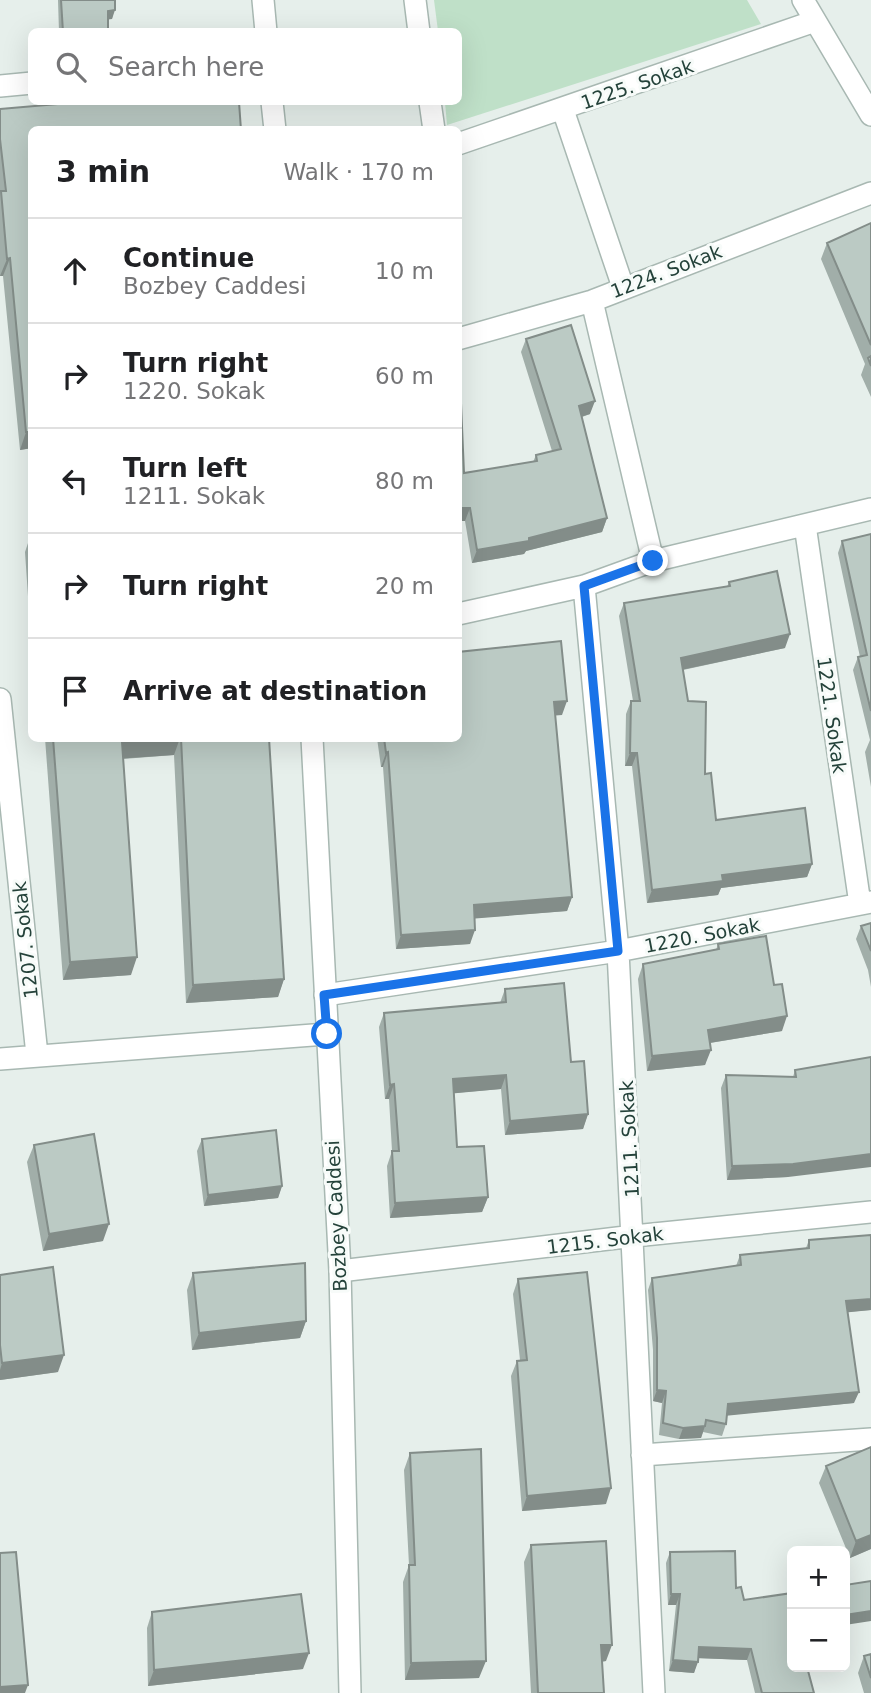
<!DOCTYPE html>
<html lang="en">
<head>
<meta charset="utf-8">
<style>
	body { margin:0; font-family:"DejaVu Sans",sans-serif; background:#f6f6f6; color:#202124 }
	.controls { position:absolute; right:21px; bottom:21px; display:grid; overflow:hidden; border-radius:10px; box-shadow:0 7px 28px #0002 }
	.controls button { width:63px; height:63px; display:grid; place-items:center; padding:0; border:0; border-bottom:2px solid #e0e0e0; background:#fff; color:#202124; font:35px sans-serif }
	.stop { position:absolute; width:21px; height:21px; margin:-16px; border:5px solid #1a73e8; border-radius:50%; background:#fff }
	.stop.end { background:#1a73e8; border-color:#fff; box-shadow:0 2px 7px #0008 }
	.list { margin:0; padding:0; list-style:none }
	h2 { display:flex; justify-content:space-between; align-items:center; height:91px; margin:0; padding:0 28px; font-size:30px }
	h2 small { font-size:23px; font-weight:400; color:#757577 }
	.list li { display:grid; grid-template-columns:46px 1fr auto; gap:21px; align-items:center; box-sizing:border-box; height:105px; padding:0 28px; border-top:2px solid #e0e0e0 }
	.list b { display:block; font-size:26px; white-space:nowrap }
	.list p { margin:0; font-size:23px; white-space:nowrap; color:#757577 }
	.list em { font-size:23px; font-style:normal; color:#757577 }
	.icon { flex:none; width:38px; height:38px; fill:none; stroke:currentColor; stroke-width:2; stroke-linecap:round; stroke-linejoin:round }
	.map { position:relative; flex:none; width:871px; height:1693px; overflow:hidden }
	.search { position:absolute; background:#fff; box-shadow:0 7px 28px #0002; left:28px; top:28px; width:434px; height:77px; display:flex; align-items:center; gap:18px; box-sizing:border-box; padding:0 24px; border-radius:10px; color:#757577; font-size:26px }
	.panel { position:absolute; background:#fff; box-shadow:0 7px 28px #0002; left:28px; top:126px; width:434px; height:616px; border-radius:10px }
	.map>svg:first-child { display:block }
	.green { fill:#bfe0c8 }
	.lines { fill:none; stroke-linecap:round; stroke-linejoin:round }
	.minor-casing { stroke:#a8b8b2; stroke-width:24 }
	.tertiary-casing { stroke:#a8b8b2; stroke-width:24 }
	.minor { stroke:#fff; stroke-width:21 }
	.tertiary { stroke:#fff; stroke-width:21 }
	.wall { fill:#a1aea9 }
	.shaded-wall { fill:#838d89 }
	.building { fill:#bbcac4; stroke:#838d89; stroke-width:2 }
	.route { stroke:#1a73e8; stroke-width:9 }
	.labels { text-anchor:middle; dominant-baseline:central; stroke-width:6; stroke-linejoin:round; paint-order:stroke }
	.street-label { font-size:19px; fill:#24423a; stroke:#f7fbf9 }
</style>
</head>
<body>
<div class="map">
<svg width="871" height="1693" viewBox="0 0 871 1693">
	<rect width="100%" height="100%" fill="#e6efeb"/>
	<path class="green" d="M434 0H747L761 24 447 125 445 102H458V32L438 31Z"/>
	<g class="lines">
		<defs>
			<path id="minor" d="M415 0 419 32
				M803 0 871 115
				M0 86 32 83
				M430 102 434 130
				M563 110 623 287
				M458 144 815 21
				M592 301 653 561
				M458 339 592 301 871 193
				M805 525 860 904
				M584 586 618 951 654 1693
				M458 614 584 586 653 561 871 509
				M0 699 37 1055
				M325 995 618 951 871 902
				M0 1059 326 1034
				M340 1271 634 1236 871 1212
				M642 1455 871 1439"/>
			<path id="tertiary" d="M263 0 266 32
				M272 102 275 130
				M312 738 340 1271 350 1693"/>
		</defs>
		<use href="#minor" class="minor-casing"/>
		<use href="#tertiary" class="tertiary-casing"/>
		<use href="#minor" class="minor"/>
		<use href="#tertiary" class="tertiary"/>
	</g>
	<path class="wall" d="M58 0H115L112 19H108V32H59Z
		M0 109 32 130V448L20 450 3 276H0Z
		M871 223V397L861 375 865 364 821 259 827 243Z
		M526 339 590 414 582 417 607 518 602 532 526 551 524 554 472 563 465 521H458V380L464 473 533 462 536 455 552 451 521 352Z
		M31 534 32 610 29 611 25 552Z
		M871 534V787L865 752 870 740 853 670 858 657H860L838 553 842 541Z
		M729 582 785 648 683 670 688 701 716 820 812 864 807 877 721 888 718 895 647 903 632 766H625L626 714 631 701H633L619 616 624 603 727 587Z
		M458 652 562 715H555L572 897 567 911 475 918 470 944 396 949 383 767H381L377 738H458Z
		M45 738H269L284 979 278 997 186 1003 174 755 123 759 131 975 63 980Z
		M871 923V987L868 970 856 939 861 926Z
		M718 944 782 1031 710 1043 705 1065 647 1071 638 979 643 964 716 950Z
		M505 989 571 1062 588 1114 583 1129 505 1135 501 1089 454 1093 457 1147 488 1197 482 1212 390 1218 387 1166 392 1151 389 1099H385L379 1027 384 1013 500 1003Z
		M871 1057 788 1177 727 1180 721 1088 726 1075 793 1077 795 1070Z
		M202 1139 282 1186 278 1198 204 1206 197 1151Z
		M34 1145 103 1241 43 1251 27 1162Z
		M871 1235V1310L847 1312 854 1403 727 1415 726 1424 722 1436 703 1432 701 1438 679 1439 659 1435 662 1403 653 1401V1350L648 1290 652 1278 736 1266 740 1255 806 1248 809 1240Z
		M193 1273 306 1321 300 1338 192 1350 187 1290Z
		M0 1275 58 1372 0 1380Z
		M518 1279 606 1504 522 1511 511 1376 517 1361 520 1360 513 1294Z
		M871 1447V1549L850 1558 819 1483 826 1466Z
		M410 1453 479 1678 405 1680 403 1582 409 1565 404 1470Z
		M531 1545 606 1661 602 1662 604 1693H531L524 1562Z
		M670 1552 736 1588 792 1667 814 1693H755L747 1660 698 1658 694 1673 669 1671 676 1605H668L666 1563Z
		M152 1612 303 1669 148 1686 147 1628Z
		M871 1654V1693H864L858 1673 864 1656Z"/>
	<path class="shaded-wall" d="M115 10 112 19 104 20 108 11Z
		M10 258 3 276H0L7 259Z
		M595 401 590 414 574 419 579 406Z
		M26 432H32V448L20 450Z
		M458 508H470L465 521H458Z
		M607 518 602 532 526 551 524 554 472 563 477 550Z
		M790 634 785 648 676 671 681 658Z
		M567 701 562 715 549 716 554 702Z
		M164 738H180L174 755 115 759 122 742Z
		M388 752 383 767H381L386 753Z
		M630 753H637L632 766H625Z
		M812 864 807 877 721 888 718 895 647 903 652 890 722 875Z
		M572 897 567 911 469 919 474 905Z
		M475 930 470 944 396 949 401 935Z
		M137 957 131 975 63 980 70 962Z
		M284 979 278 997 186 1003 193 985Z
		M787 1016 782 1031 703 1044 708 1030Z
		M711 1050 705 1065 647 1071 652 1056Z
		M506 1075 501 1089 447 1094 453 1079Z
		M394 1084 389 1099H385L390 1085Z
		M588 1114 583 1129 505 1135 510 1121Z
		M871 1154V1167L788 1177 727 1180 732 1166Z
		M282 1186 278 1198 204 1206 208 1195Z
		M488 1197 482 1212 390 1218 395 1203Z
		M109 1224 103 1241 43 1251 49 1234Z
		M871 1299V1310L841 1313 846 1301Z
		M306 1321 300 1338 192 1350 199 1333Z
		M64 1355 58 1372 0 1380V1370L2 1363Z
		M657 1390 666 1391 662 1403 653 1401Z
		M859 1392 854 1403 724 1416 728 1404Z
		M705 1426 701 1438 679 1439 683 1428Z
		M611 1488 606 1504 522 1511 527 1496Z
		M871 1535V1549L850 1558 856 1541Z
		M671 1594H680L676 1605H668Z
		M871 1611V1621L845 1625V1615Z
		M601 1645H612L606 1661 594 1662Z
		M699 1647 751 1649 747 1660 695 1658Z
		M309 1653 303 1669 148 1686 154 1670Z
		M673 1660 698 1662 694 1673 669 1671Z
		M486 1661 479 1678 405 1680 411 1663Z
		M28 1685 25 1693H0V1687Z"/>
	<path class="building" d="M61 0H115V10L108 11V32H63Z
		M81 102H239L241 130H32V432H26L10 258 7 259 1 191H6L0 139V109Z
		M871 223V345L827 243Z
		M571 325 595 401 579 406 607 518 529 538V541L477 550 470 508H458V380H460L464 473 537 461 536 455 561 449 526 339Z
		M871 356V366L868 358Z
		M871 534V711L858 657 867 655 842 541Z
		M777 571 790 634 681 658 688 701 706 702 705 774 711 773 716 820 805 808 812 864 722 875 723 881 652 890 637 753H630L631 701H640L624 603 730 586 729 582Z
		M561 641 567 701 554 702 572 897 474 905 475 930 401 935 388 752 386 753 384 738H458V652Z
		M53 738H164L122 742 137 957 70 962Z
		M181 738H269L284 979 193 985Z
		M871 923V951L861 926Z
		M766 936 774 985 782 984 787 1016 708 1030 711 1050 652 1056 643 964 719 949 718 944Z
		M564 983 571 1062 584 1061 588 1114 510 1121 506 1075 453 1079 457 1147 484 1146 488 1197 395 1203 392 1151H399L394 1084 390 1085 384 1013 506 1002 505 989Z
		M871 1057V1154L793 1164 732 1166 726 1075 796 1077 795 1070Z
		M276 1130 282 1186 208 1195 202 1139Z
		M94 1134 109 1224 49 1234 34 1145Z
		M871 1235V1299L846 1301 859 1392 728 1404 726 1424 706 1420 705 1426 683 1428 663 1423 666 1391 657 1390V1338L652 1278 741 1265 740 1255 809 1248V1240Z
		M305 1263 306 1321 199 1333 193 1273Z
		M53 1267 64 1355 2 1363 0 1345V1275Z
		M587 1272 611 1488 527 1496 517 1361 527 1360 518 1279Z
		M871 1447V1535L856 1541 826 1466Z
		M481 1449 486 1661 411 1663 409 1565H415L410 1453Z
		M606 1541 612 1645H601L604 1693H538L531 1545Z
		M735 1551 736 1588 741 1587 744 1600 792 1593V1667H807L814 1693H762L751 1649 699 1647 698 1662 673 1660 680 1594H671L670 1552Z
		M16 1552 28 1685 0 1687V1553Z
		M871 1581V1611L845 1615V1585Z
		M301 1594 309 1653 154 1670 152 1612Z
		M871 1654V1678L864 1656Z"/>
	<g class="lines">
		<path class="route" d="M327 1034 324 995 618 951 584 586 653 561"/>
	</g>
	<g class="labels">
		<g class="street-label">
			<text transform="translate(637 84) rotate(-19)">1225. Sokak</text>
			<text transform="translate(666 271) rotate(-21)">1224. Sokak</text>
			<text transform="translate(832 715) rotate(82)">1221. Sokak</text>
			<text transform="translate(702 935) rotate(-11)">1220. Sokak</text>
			<text transform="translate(25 940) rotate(-96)">1207. Sokak</text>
			<text transform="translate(629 1139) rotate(-93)">1211. Sokak</text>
			<text transform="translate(336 1216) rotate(-93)">Bozbey Caddesi</text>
			<text transform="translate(605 1240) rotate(-7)">1215. Sokak</text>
		</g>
	</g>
</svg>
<div class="controls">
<button>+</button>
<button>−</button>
</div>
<div class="stop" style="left:327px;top:1034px"></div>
<div class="stop end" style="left:653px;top:561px"></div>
<div class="search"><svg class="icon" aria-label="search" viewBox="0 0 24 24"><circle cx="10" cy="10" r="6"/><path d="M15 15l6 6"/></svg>Search here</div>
<section class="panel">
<h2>3 min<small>Walk · 170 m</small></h2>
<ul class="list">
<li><svg class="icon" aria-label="ahead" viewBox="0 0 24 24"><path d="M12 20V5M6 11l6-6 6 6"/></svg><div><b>Continue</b><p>Bozbey Caddesi</p></div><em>10 m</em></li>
<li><svg class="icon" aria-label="right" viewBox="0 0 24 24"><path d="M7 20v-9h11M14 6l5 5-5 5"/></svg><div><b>Turn right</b><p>1220. Sokak</p></div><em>60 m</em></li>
<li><svg class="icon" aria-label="left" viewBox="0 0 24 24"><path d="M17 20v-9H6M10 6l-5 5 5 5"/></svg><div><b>Turn left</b><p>1211. Sokak</p></div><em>80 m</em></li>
<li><svg class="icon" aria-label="right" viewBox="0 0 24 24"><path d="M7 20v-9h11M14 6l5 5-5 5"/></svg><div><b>Turn right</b></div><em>20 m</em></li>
<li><svg class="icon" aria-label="arrive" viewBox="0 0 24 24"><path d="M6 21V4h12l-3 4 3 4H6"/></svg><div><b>Arrive at destination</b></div></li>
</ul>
</section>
</div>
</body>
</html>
